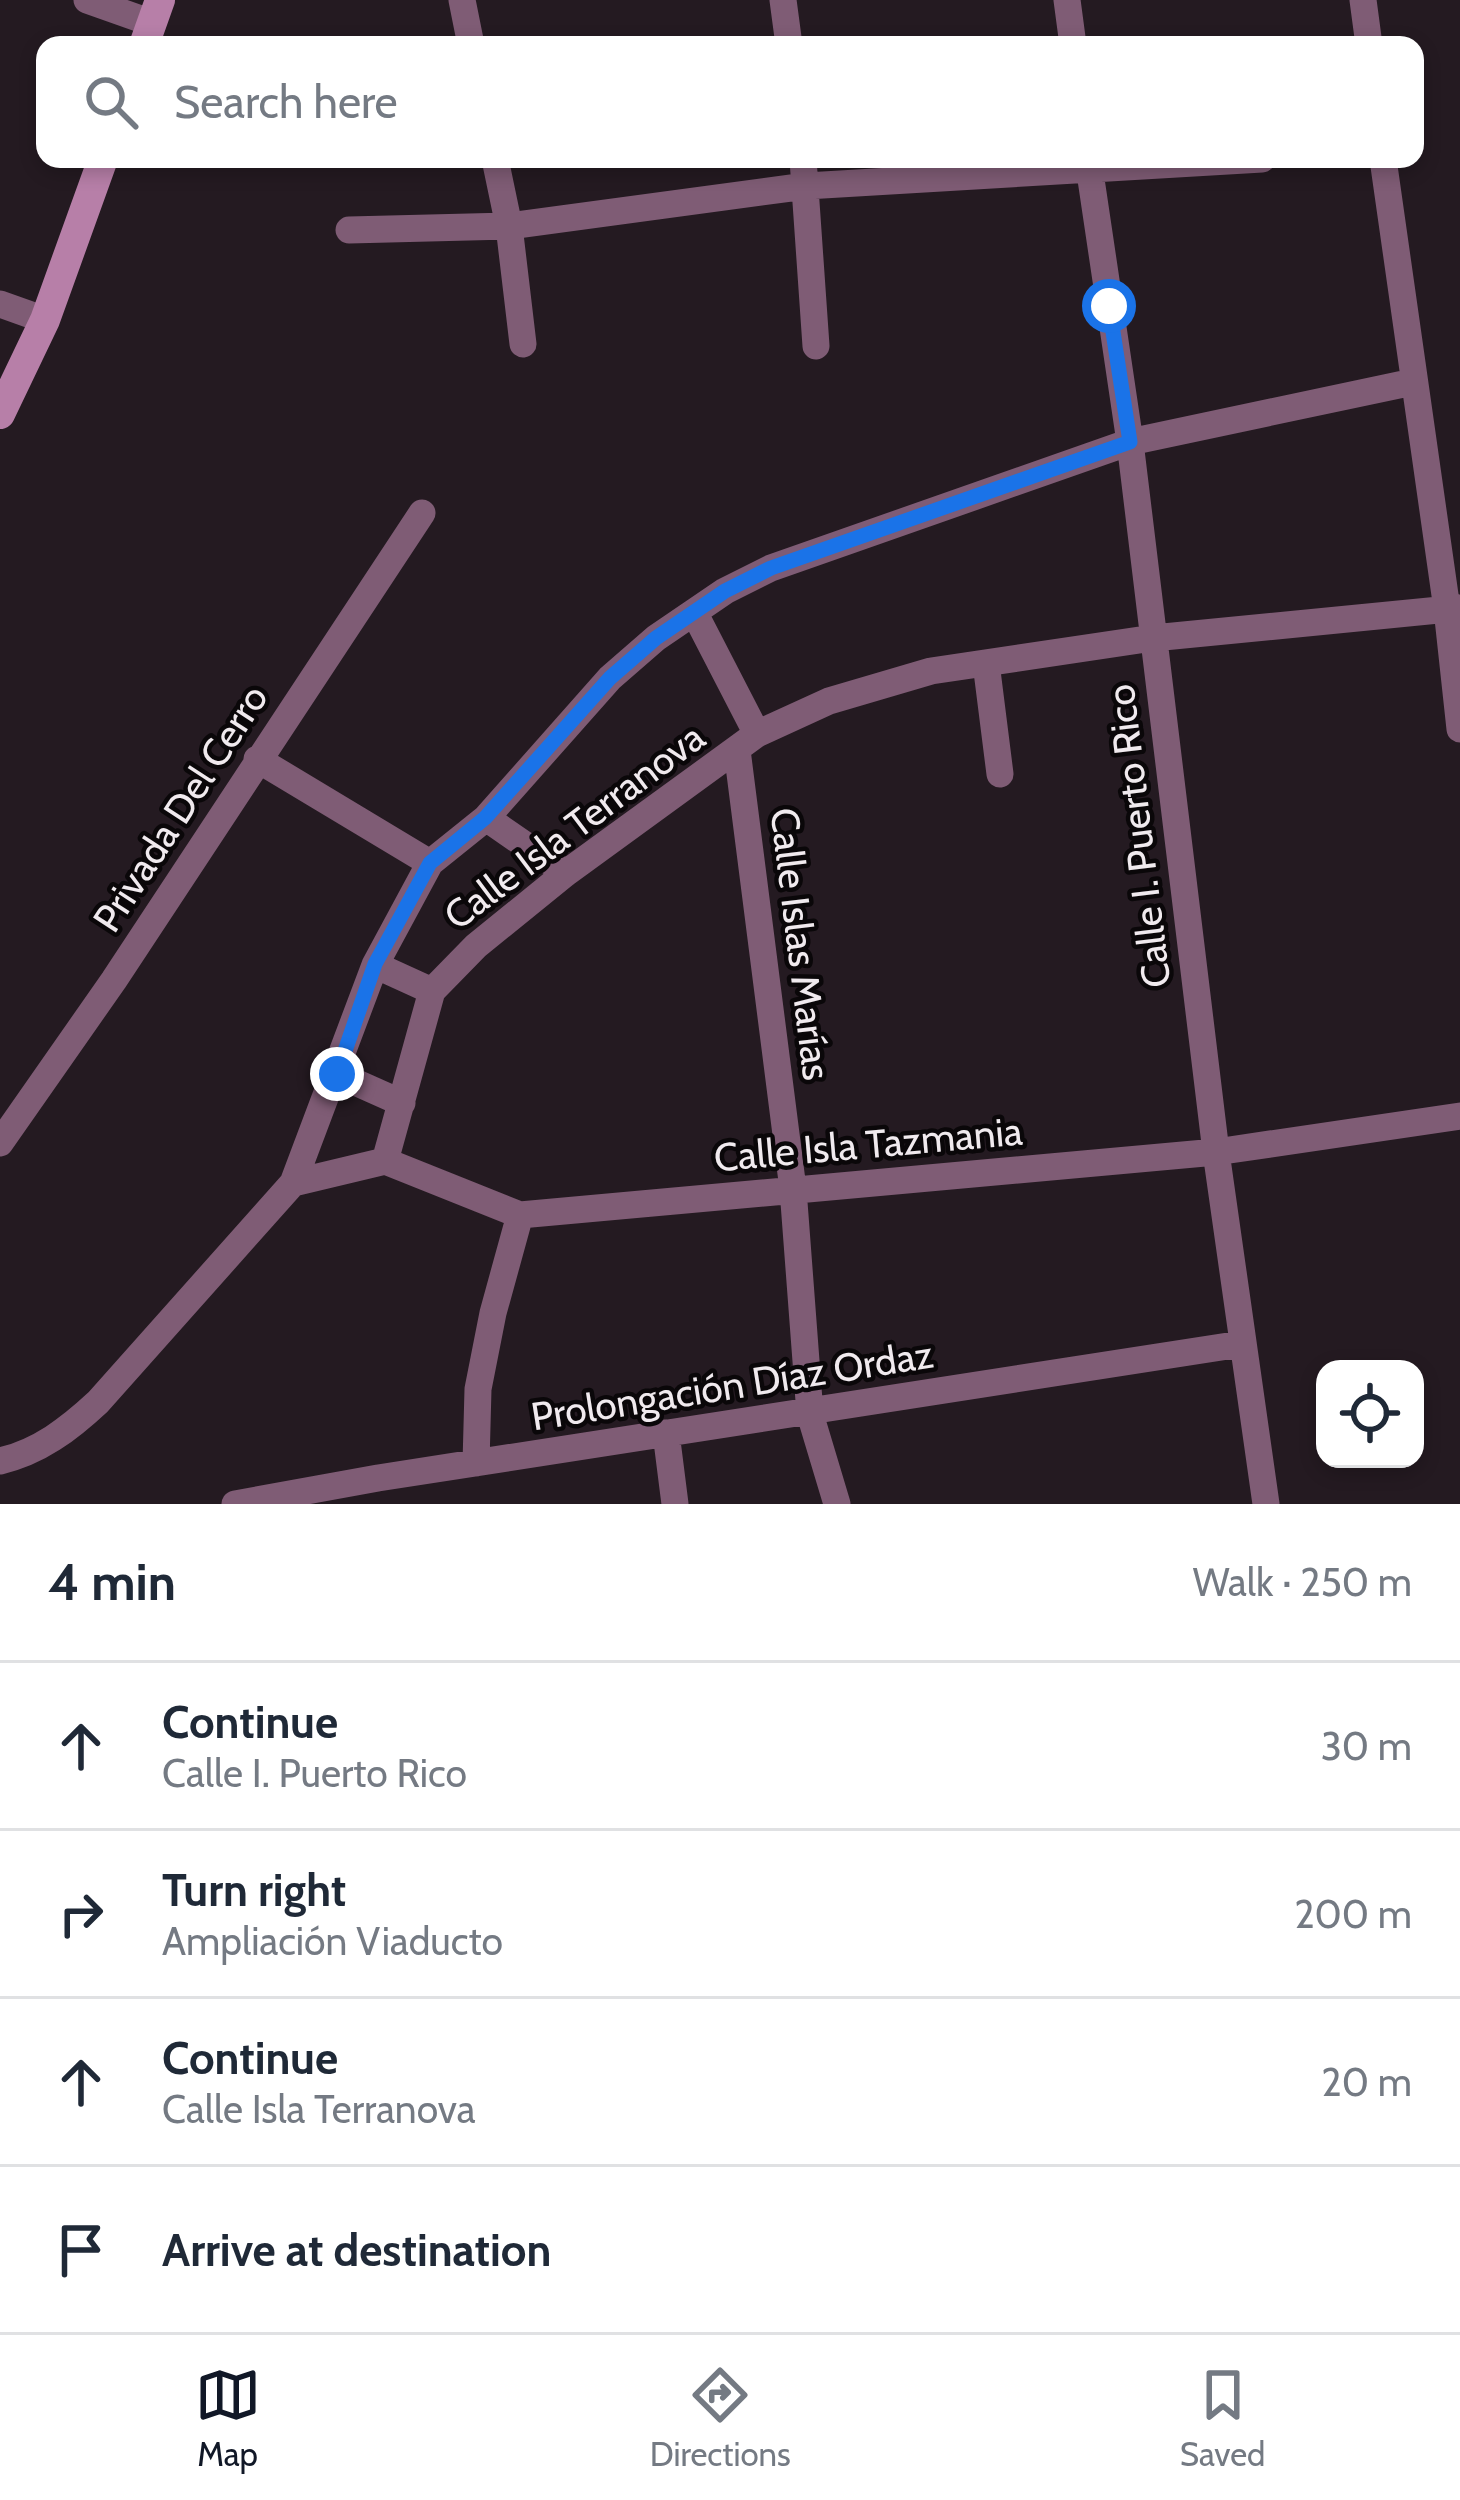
<!DOCTYPE html>
<html lang="en">
<head>
<meta charset="utf-8">
<style>
	body { margin:0; font-family:Cabin,sans-serif; background:#f2f2f3; color:#1f2937 }
	.controls { position:absolute; right:36px; bottom:36px; display:grid; overflow:hidden; border-radius:24px; box-shadow:0 6px 18px #0003 }
	.controls button { width:108px; height:108px; display:grid; place-items:center; padding:0; border:0; border-bottom:3px solid #e0e1e3; background:#fff; color:#1f2937; font:60px sans-serif }
	.stop { position:absolute; width:36px; height:36px; margin:-27px; border:9px solid #1a73e8; border-radius:50%; background:#fff }
	.stop.end { background:#1a73e8; border-color:#fff; box-shadow:0 3px 12px #0008 }
	.list { margin:0; padding:0; list-style:none }
	h2 { display:flex; justify-content:space-between; align-items:center; height:156px; margin:0; padding:0 48px; font-size:51px }
	h2 small { font-size:39px; font-weight:400; color:#747a83 }
	.list li { display:grid; grid-template-columns:78px 1fr auto; gap:36px; align-items:center; box-sizing:border-box; height:168px; padding:0 48px; border-top:3px solid #e0e1e3 }
	.list b { display:block; font-size:45px; white-space:nowrap }
	.list p { margin:0; font-size:39px; white-space:nowrap; color:#747a83 }
	.list em { font-size:39px; font-style:normal; color:#747a83 }
	.icon { flex:none; width:66px; height:66px; fill:none; stroke:currentColor; stroke-width:2; stroke-linecap:round; stroke-linejoin:round }
	.map { position:relative; flex:none; width:1460px; height:1504px; overflow:hidden }
	.search { position:absolute; background:#fff; box-shadow:0 6px 18px #0003; left:36px; right:36px; top:36px; height:132px; display:flex; align-items:center; gap:30px; box-sizing:border-box; padding:0 42px; border-radius:24px; color:#747a83; font-size:45px }
	.sheet { height:828px; background:#fff }
	nav { display:flex; justify-content:space-around; align-items:center; box-sizing:border-box; height:168px; border-top:3px solid #e0e1e3; background:#fff; font-size:33px; color:#747a83 }
	nav a { display:grid; justify-items:center; gap:6px }
	nav .on { color:#111827 }
	.map>svg:first-child { display:block }
	.lines { fill:none; stroke-linecap:round; stroke-linejoin:round }
	.street { stroke:#7f5c75; stroke-width:27 }
	.secondary { stroke:#b77fa8; stroke-width:30 }
	.route { stroke:#1a73e8; stroke-width:15 }
	.labels { text-anchor:middle; dominant-baseline:central; stroke-width:9; stroke-linejoin:round; paint-order:stroke }
	.street-label { font-size:39px; fill:#f0eaee; stroke:#0a0709 }
</style>
</head>
<body>
<div class="map">
<svg width="1460" height="1504" viewBox="0 0 1460 1504">
	<rect width="100%" height="100%" fill="#241a21"/>
	<g class="lines">
		<path class="street" d="M87 0 152 23
			M462 0 471 45
			M783 0 789 45
			M1067 0 1073 45
			M1363 0 1369 45
			M495 159 509 226 523 344
			M803 159 816 346
			M1088 159 1130 442 1216 1152 1266 1504
			M1383 159 1447 609 1460 729
			M349 230 509 226 806 186 1262 159
			M0 304 45 320
			M694 612 757 734
			M986 663 1000 774
			M737 750 793 1189 810 1414 837 1504
			M257 759 430 863
			M486 818 566 873
			M375 965 432 991 476 946 566 873 757 734 829 701 931 671 1153 638 1460 608
			M337 1074 402 1103
			M0 1143 114 980 422 513
			M385 1161 432 991
			M293 1183 385 1161 520 1215 1216 1152 1460 1116
			M666 1433 675 1504
			M0 1461C39 1452 69 1429 98 1402L293 1183 375 965 430 863 486 818 610 678 656 638 725 591 771 568 1130 442 1413 382
			M476 1463 478 1389 493 1313 520 1215
			M235 1504 378 1478 1241 1344"/>
		<path class="secondary" d="M144 45 160 0
			M0 414 45 320 103 159"/>
	</g>
	<g class="lines">
		<path class="route" d="M337 1074 375 964 430 863 485 818 610 678 656 638 725 591 771 568 1130 442 1109 306"/>
	</g>
	<g class="labels">
		<g class="street-label">
			<text transform="translate(180 808) rotate(-57)">Privada Del Cerro</text>
			<text transform="translate(574 826) rotate(-37)">Calle Isla Terranova</text>
			<text transform="translate(1138 836) rotate(-97)">Calle I. Puerto Rico</text>
			<text transform="translate(801 944) rotate(83)">Calle Islas Marías</text>
			<text transform="translate(868 1144) rotate(-5)">Calle Isla Tazmania</text>
			<text transform="translate(732 1385) rotate(-9)">Prolongación Díaz Ordaz</text>
		</g>
	</g>
</svg>
<div class="controls">
<button><svg class="icon" aria-label="locate" viewBox="0 0 24 24"><circle cx="12" cy="12" r="6"/><path d="M12 2v4M12 18v4M2 12h4M18 12h4"/></svg></button>
</div>
<div class="stop" style="left:1109px;top:306px"></div>
<div class="stop end" style="left:337px;top:1074px"></div>
<div class="search"><svg class="icon" aria-label="search" viewBox="0 0 24 24"><circle cx="10" cy="10" r="6"/><path d="M15 15l6 6"/></svg>Search here</div>
</div>
<section class="sheet">
<h2>4 min<small>Walk · 250 m</small></h2>
<ul class="list">
<li><svg class="icon" aria-label="ahead" viewBox="0 0 24 24"><path d="M12 20V5M6 11l6-6 6 6"/></svg><div><b>Continue</b><p>Calle I. Puerto Rico</p></div><em>30 m</em></li>
<li><svg class="icon" aria-label="right" viewBox="0 0 24 24"><path d="M7 20v-9h11M14 6l5 5-5 5"/></svg><div><b>Turn right</b><p>Ampliación Viaducto</p></div><em>200 m</em></li>
<li><svg class="icon" aria-label="ahead" viewBox="0 0 24 24"><path d="M12 20V5M6 11l6-6 6 6"/></svg><div><b>Continue</b><p>Calle Isla Terranova</p></div><em>20 m</em></li>
<li><svg class="icon" aria-label="arrive" viewBox="0 0 24 24"><path d="M6 21V4h12l-3 4 3 4H6"/></svg><div><b>Arrive at destination</b></div></li>
</ul>
</section>
<nav>
<a class="on"><svg class="icon" aria-label="map" viewBox="0 0 24 24"><path d="M3 6l6-2 6 2 6-2v14l-6 2-6-2-6 2zM9 4v14M15 6v14"/></svg>Map</a>
<a><svg class="icon" aria-label="directions" viewBox="0 0 24 24"><path d="M12 3l9 9-9 9-9-9zM9 14v-3h6M13 9l2 2-2 2"/></svg>Directions</a>
<a><svg class="icon" aria-label="saved" viewBox="0 0 24 24"><path d="M7 4h10v16l-5-4-5 4z"/></svg>Saved</a>
</nav>
</body>
</html>
